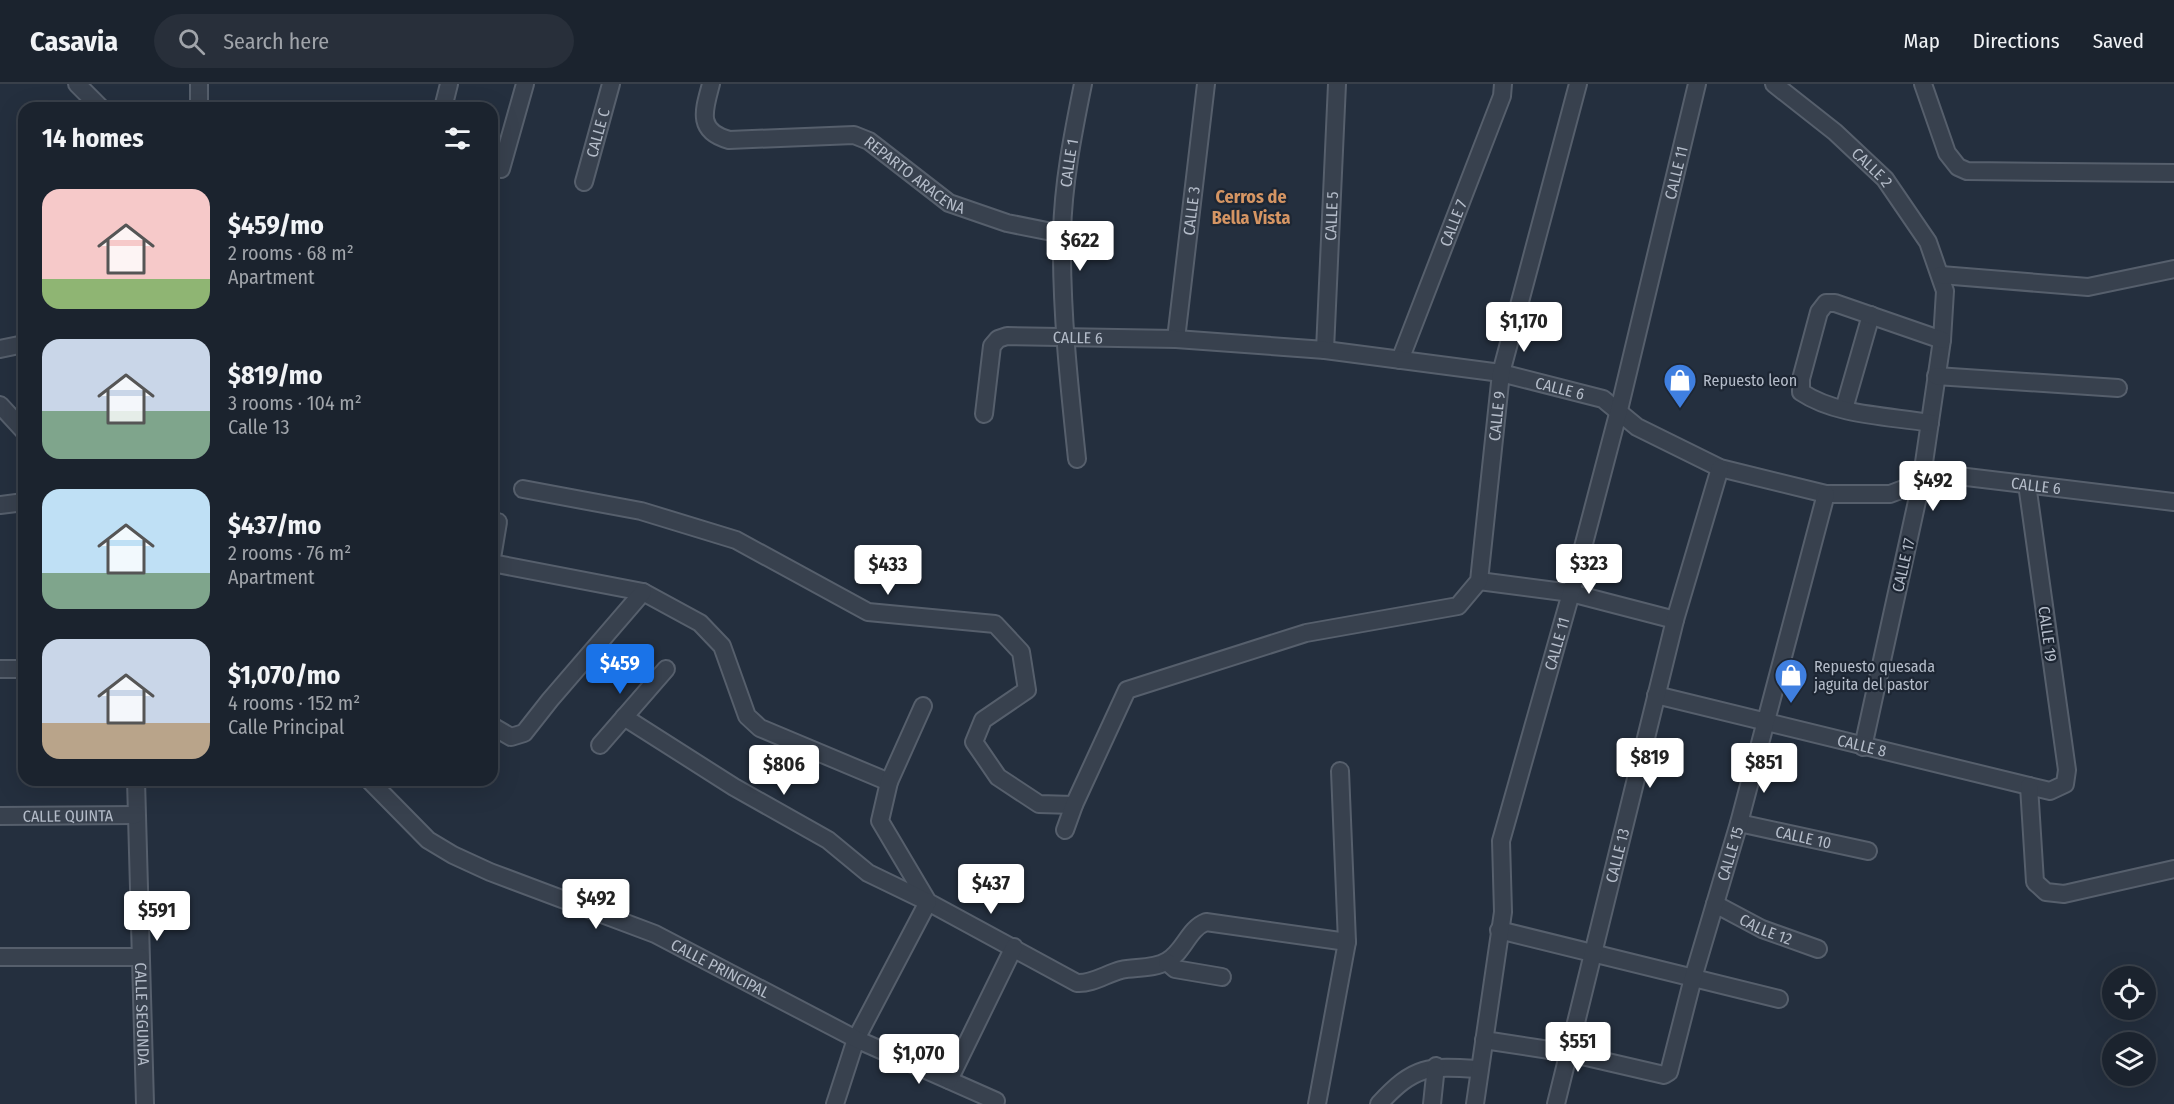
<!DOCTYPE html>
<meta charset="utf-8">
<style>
:root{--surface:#1b232e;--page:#282f3a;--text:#f1f3f6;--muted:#a0a4aa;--line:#39404a;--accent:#1a73e8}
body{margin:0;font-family:"Fira Sans Condensed",sans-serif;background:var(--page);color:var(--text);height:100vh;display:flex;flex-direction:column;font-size:22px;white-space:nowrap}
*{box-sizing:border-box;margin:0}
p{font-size:20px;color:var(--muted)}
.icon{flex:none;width:33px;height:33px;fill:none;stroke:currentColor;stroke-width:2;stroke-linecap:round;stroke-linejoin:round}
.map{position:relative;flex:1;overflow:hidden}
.panel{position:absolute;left:18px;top:18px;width:480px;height:684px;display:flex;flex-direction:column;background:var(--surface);border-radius:18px;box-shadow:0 6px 24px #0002,0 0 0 2px var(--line)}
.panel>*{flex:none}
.controls{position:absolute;left:2102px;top:882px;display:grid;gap:12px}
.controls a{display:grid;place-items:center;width:54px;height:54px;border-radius:50%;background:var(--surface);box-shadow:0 6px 24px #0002,0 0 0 2px var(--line);font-size:30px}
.price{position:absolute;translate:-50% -51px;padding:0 14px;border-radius:6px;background:#fff;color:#222;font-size:20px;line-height:39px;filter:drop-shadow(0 2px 3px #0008)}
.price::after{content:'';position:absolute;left:50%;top:36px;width:18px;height:14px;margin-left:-9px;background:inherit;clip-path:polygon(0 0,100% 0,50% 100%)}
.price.on{background:var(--accent);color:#fff}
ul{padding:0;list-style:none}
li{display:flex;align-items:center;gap:18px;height:150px;padding:0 24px}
li span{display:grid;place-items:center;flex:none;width:168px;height:120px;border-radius:18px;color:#555}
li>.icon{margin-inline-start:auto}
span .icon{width:72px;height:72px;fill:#fffc;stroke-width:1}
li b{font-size:26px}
h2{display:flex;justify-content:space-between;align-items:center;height:72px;padding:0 24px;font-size:26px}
header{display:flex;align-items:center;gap:36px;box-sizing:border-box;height:84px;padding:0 30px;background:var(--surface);border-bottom:2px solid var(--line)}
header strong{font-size:28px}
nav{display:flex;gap:33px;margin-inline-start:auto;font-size:21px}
.search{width:420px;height:54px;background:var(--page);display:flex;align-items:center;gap:15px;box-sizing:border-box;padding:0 21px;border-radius:33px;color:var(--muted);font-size:22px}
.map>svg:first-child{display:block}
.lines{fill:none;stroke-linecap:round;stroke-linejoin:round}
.street-casing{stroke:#565f6c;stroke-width:20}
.street{stroke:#38414e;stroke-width:16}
.labels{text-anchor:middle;stroke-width:4.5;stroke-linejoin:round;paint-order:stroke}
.street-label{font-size:16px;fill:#b4bcc9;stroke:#1d2633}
.poi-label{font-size:16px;fill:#b4bcc9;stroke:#1d2633;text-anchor:start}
.neighbourhood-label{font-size:18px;font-weight:bold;fill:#d59563;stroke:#1d2633}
</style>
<header>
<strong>Casavia</strong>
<div class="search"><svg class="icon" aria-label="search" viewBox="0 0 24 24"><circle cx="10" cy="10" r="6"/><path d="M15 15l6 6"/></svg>Search here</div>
<nav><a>Map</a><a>Directions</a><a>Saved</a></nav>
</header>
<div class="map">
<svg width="2174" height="1020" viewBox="0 0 2174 1020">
<rect width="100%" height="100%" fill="#242f3e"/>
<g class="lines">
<defs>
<g id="street">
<path d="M 77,0 L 101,24"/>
<path id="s1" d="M 711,0 C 704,26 696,47 729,56 L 854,51 L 869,57 L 949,119 L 1007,139 L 1062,150"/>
<path id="s2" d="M 1774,0 L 1835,48 L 1885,95 L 1928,158 L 1945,207 L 1942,256 L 1921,399 L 1863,663"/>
<path d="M 1923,0 L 1947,69 L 1958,83 L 1967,87 L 2174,89"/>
<path d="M 199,24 L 199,0"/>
<path d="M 443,24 L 449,0"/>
<path d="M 501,85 L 525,0"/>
<path id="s3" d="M 584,98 L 611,0"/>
<path d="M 1941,191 L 2088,203 L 2174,185"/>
<path id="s4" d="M 1176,255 L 1206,0"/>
<path d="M 0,265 L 24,260"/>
<path id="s5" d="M 1325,266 L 1337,0"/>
<path id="s6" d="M 1400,276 L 1502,12 L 1503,0"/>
<path d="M 1936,292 L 2118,304"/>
<path d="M 0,321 L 24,347"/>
<path d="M 1844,325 L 1871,231"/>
<path id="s7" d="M 984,330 L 992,262 L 998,255 L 1007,252 L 1176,255 L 1325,266 L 1501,289 L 1603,315 L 1637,343 L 1720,384 L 1826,410 L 1890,410 L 1935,393 L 1950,391 L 2174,418"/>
<path d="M 1930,339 C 1889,332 1837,332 1801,308 L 1801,295 L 1819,228 L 1826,219 L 1835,219 L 1942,256"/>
<path id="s8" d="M 1077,375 C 1069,300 1061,226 1062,150 C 1063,100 1073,49 1083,0"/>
<path d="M 523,405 L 641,427 L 736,456 L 868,528 L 995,540 L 1021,568 L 1027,606 L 983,636 L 974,658 L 998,693 L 1039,720 L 1074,721"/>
<path d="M 0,421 L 24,418"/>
<path d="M 492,474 L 498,438"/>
<path d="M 492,479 L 643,508 L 700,539 L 722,562 L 747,632 L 760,644 L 889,698"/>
<path d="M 1479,497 L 1571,509 L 1675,536"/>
<path d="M 0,585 L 24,585"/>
<path id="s9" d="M 1656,611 L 2029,702 L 2050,707 L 2065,700 L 2067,686 L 2027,400"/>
<path d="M 923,622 L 889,698 L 880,737 L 928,818 L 1077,899 C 1092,900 1106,890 1121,886 C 1135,883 1155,885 1167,877 C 1184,868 1188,845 1206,838 L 1347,858"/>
<path d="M 624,633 L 734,703 L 828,756 L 868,789 L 928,818 L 856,955 L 835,1020"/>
<path d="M 492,642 L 511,653 L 524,649 L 550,616 L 643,508"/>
<path d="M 600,661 L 666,585"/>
<path id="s10" d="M 136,696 L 145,1020"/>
<path id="s11" d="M 369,696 L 428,756 L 453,771 L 490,788 L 655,850 L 856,955 L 996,1017"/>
<path d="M 2029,702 L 2035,798 L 2046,808 L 2064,810 L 2174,785"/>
<path id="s12" d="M 0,732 L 136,731"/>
<path id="s13" d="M 1739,739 L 1868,767"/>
<path id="s14" d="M 1065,746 L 1074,721 L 1127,606 L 1306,549 L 1458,522 L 1479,497 L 1501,289 L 1578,0"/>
<path id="s15" d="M 1715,820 L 1762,845 L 1818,865"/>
<path d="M 1499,846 L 1779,915"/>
<path d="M 0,873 L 140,873"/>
<path d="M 1167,878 L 1175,885 L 1222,893"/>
<path id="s16" d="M 1484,956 L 1569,969 L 1664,991 L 1669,988 L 1693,894 L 1739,739 L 1826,410"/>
<path d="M 949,996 L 1014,863"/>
<path d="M 1317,1020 L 1347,858 L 1340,687"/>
<path d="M 1379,1020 C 1415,981 1428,982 1479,985"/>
<path d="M 1432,1020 L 1436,982"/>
<path id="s17" d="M 1475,1020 L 1503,828 L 1501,757 L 1571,509 L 1619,326 L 1697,0"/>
<path id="s18" d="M 1556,1020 L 1675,536 L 1720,384"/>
</g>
</defs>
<!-- street casing -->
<use href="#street" class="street-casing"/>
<!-- street -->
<use href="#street" class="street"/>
</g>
<!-- icons -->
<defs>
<symbol id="shop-pin" viewBox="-11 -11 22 30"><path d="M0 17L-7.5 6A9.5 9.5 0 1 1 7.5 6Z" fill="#3f7fe0" stroke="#1d2633"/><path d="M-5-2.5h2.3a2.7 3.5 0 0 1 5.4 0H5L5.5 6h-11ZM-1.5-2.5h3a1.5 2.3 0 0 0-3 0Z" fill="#fff"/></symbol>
</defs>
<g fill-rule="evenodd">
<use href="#shop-pin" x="1661" y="277" width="38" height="52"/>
<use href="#shop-pin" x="1772" y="572" width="38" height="52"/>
</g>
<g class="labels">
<!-- street labels -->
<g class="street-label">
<text dy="6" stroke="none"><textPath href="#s3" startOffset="51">CALLE C</textPath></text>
<text dy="6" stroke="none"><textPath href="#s8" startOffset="297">CALLE 1</textPath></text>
<text dy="6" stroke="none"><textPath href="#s2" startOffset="129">CALLE 2</textPath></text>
<text dy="6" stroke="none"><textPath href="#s17" startOffset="956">CALLE 11</textPath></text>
<text dy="6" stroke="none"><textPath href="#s1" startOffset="268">REPARTO ARACENA</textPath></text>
<text dy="6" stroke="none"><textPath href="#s4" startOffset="129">CALLE 3</textPath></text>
<text dy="6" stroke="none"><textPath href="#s5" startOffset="134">CALLE 5</textPath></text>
<text dy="6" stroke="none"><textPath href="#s6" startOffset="147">CALLE 7</textPath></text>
<text dy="6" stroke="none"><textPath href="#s7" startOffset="158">CALLE 6</textPath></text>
<text dy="6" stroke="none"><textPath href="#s7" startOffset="644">CALLE 6</textPath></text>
<text dy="6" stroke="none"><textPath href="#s14" startOffset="694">CALLE 9</textPath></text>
<text dy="6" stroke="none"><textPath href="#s7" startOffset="1148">CALLE 6</textPath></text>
<text transform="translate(1903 481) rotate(-77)" y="6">CALLE 17</text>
<text transform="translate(2048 550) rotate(82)" y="6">CALLE 19</text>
<text dy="6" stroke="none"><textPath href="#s17" startOffset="470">CALLE 11</textPath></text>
<text dy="6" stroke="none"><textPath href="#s9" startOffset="212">CALLE 8</textPath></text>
<text dy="6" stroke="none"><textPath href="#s12" startOffset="68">CALLE QUINTA</textPath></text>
<text dy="6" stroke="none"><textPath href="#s13" startOffset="66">CALLE 10</textPath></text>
<text dy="6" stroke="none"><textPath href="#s16" startOffset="416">CALLE 15</textPath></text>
<text dy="6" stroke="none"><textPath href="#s18" startOffset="256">CALLE 13</textPath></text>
<text dy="6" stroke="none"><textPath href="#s15" startOffset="57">CALLE 12</textPath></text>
<text dy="6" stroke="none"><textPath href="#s11" startOffset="404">CALLE PRINCIPAL</textPath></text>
<text dy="6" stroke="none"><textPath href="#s10" startOffset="234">CALLE SEGUNDA</textPath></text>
</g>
<!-- poi labels -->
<g class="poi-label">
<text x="1703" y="302">Repuesto leon</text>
<text x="1814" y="588">Repuesto quesada<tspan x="1814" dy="18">jaguita del pastor</tspan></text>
</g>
<!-- neighbourhood labels -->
<g class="neighbourhood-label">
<text x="1251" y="119">Cerros de<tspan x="1251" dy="21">Bella Vista</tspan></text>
</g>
</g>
</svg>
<div class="controls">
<a><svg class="icon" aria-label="locate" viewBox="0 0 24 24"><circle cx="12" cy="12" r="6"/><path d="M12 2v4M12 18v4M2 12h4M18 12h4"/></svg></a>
<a><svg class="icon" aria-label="layers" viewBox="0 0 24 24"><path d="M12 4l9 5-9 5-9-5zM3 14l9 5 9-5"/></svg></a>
</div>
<b class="price" style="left:1080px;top:188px">$622</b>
<b class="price" style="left:1524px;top:269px">$1,170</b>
<b class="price" style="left:1933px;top:428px">$492</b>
<b class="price" style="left:1589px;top:511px">$323</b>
<b class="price" style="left:888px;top:512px">$433</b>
<b class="price on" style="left:620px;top:611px">$459</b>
<b class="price" style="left:1650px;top:705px">$819</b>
<b class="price" style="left:1764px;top:710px">$851</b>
<b class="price" style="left:784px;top:712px">$806</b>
<b class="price" style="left:991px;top:831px">$437</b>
<b class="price" style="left:596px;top:846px">$492</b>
<b class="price" style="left:157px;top:858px">$591</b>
<b class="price" style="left:1578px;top:989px">$551</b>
<b class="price" style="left:919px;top:1001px">$1,070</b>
<section class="panel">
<h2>14 homes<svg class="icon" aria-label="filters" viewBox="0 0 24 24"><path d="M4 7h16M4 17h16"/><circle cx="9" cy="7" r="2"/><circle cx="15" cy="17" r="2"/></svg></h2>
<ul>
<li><span style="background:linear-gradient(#f6c9c9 75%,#8fb573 0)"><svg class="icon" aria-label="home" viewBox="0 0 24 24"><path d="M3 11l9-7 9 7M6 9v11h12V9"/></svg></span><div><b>$459/mo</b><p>2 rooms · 68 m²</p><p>Apartment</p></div></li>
<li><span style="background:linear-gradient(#c9d6e8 60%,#7fa58c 0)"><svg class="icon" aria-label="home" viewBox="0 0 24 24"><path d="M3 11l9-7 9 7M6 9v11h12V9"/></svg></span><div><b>$819/mo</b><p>3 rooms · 104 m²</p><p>Calle 13</p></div></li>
<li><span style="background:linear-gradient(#bfe0f5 70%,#7fa58c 0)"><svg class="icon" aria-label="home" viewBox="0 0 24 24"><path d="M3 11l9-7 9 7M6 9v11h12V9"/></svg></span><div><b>$437/mo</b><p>2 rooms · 76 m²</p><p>Apartment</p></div></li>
<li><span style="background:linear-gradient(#c9d6e8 70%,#b9a48a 0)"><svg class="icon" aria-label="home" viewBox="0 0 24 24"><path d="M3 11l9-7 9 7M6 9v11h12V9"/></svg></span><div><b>$1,070/mo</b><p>4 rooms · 152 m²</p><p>Calle Principal</p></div></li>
</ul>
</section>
</div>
